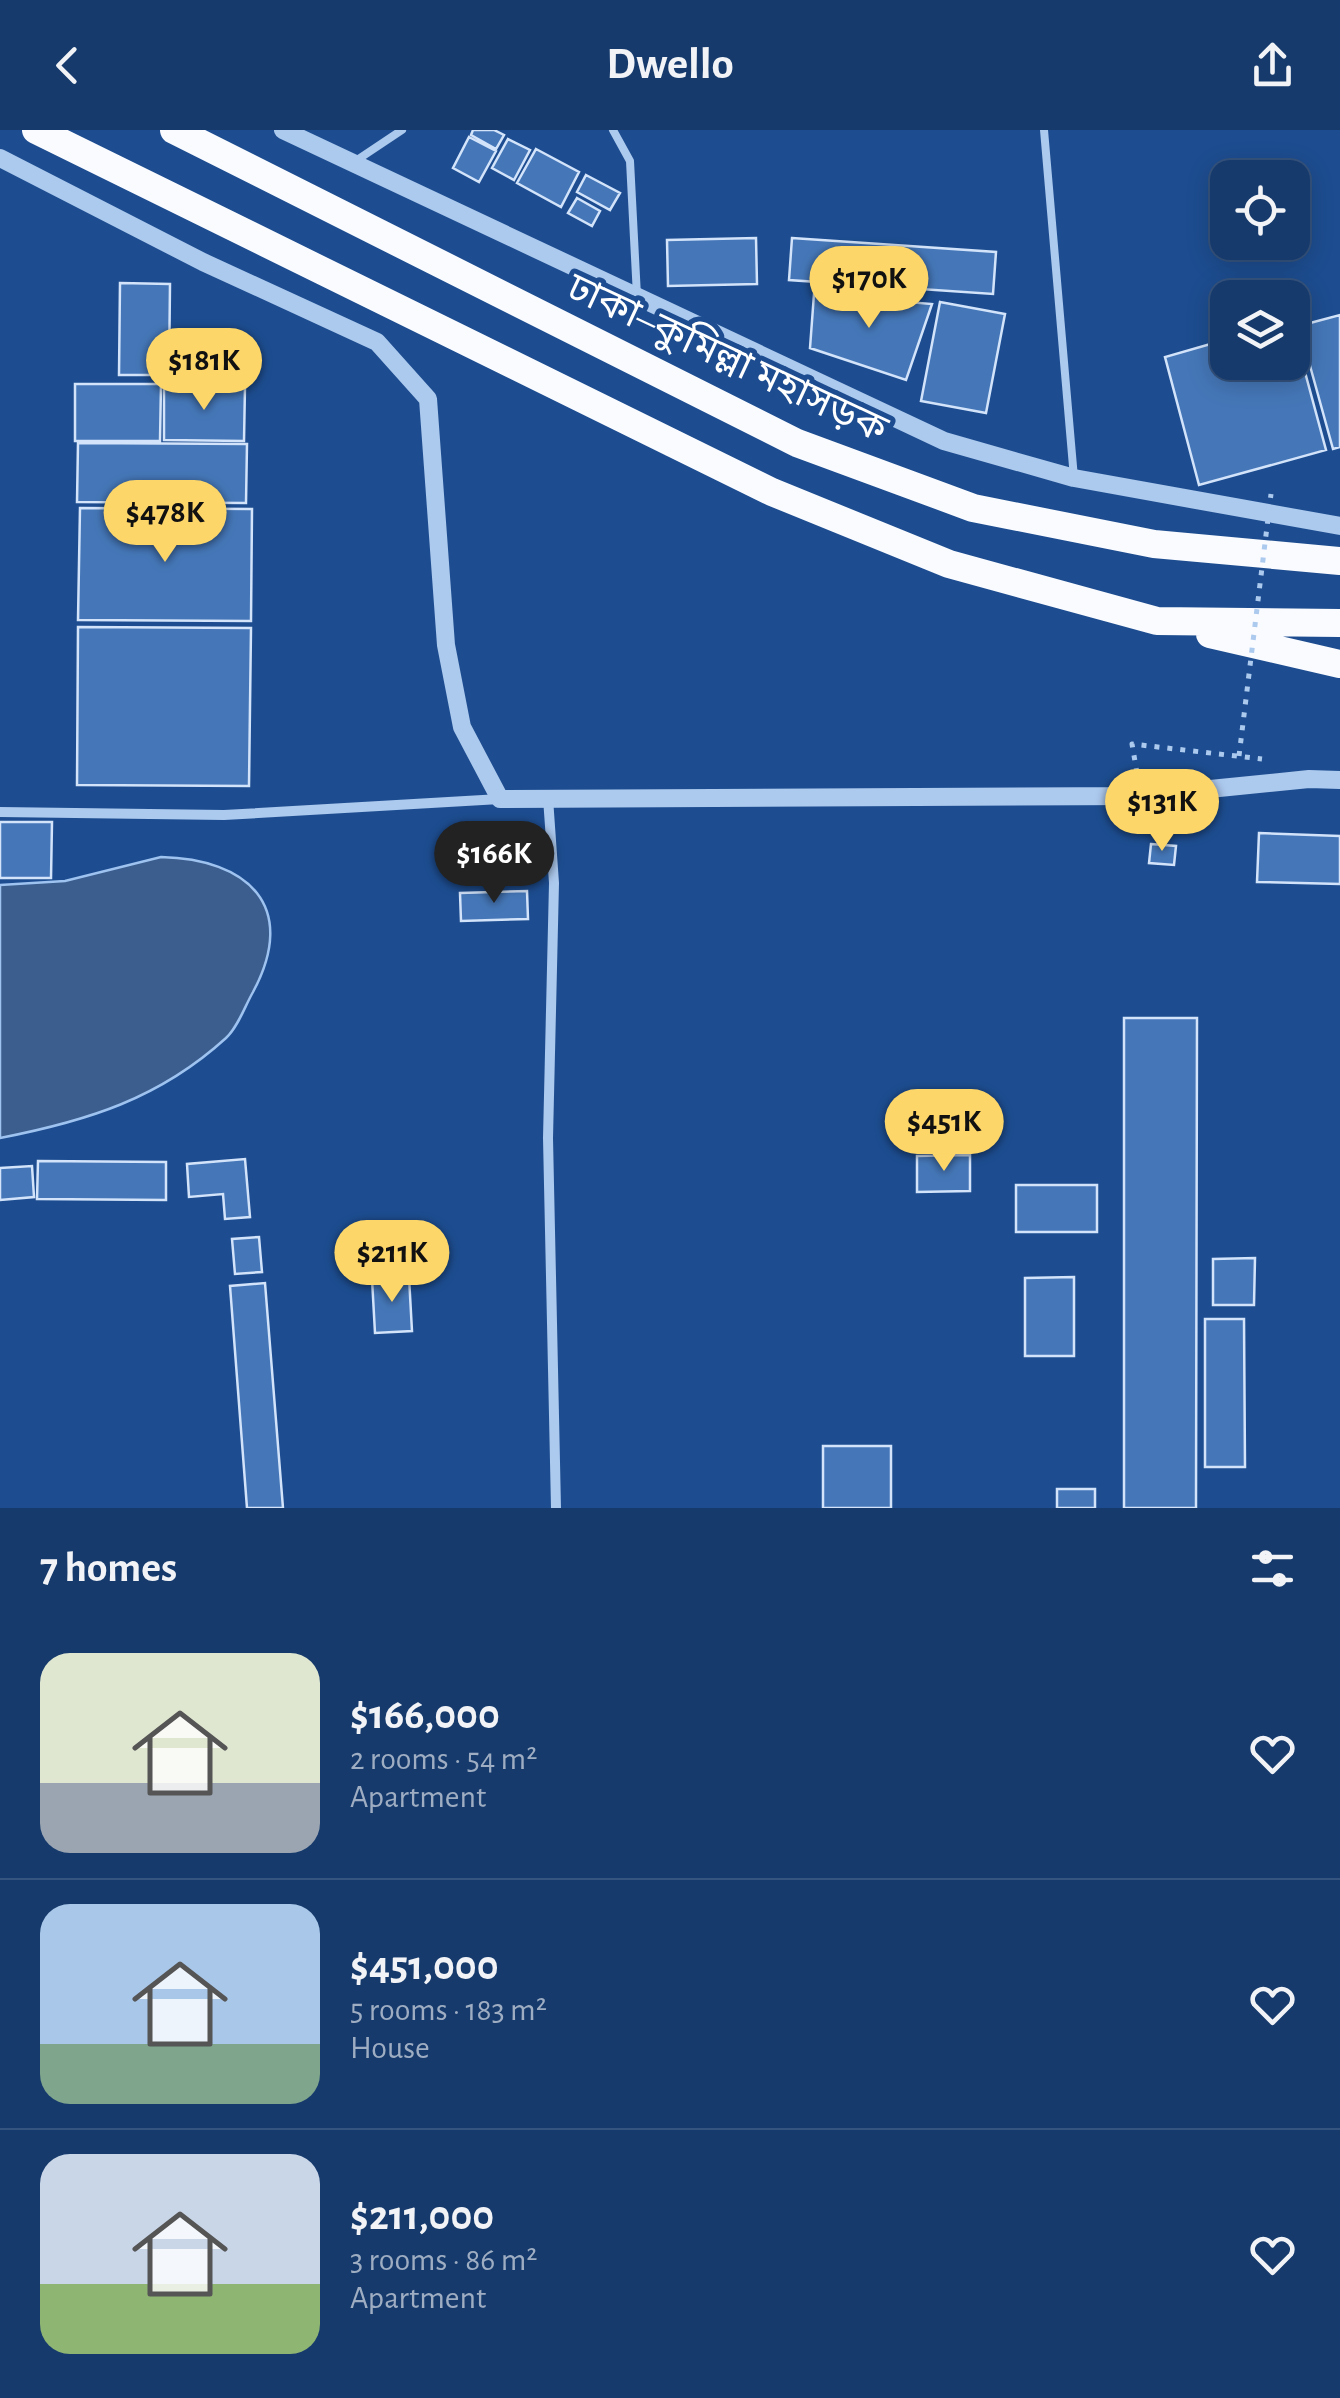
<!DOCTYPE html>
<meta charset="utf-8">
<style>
:root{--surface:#163a6c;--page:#1f4172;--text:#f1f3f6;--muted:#9eadc2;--line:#35547f;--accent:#fdd66a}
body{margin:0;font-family:"Alegreya Sans","Noto Sans Bengali",sans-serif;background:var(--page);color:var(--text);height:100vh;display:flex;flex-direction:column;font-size:38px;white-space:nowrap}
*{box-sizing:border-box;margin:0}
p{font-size:32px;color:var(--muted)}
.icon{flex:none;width:55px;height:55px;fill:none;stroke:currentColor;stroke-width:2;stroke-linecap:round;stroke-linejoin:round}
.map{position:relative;height:1378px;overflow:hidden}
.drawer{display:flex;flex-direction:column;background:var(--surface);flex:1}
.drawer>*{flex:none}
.buttons{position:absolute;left:1210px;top:30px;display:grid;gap:20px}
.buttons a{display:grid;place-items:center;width:100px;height:100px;border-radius:20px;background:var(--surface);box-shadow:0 5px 25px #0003,0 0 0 2px var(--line);font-size:50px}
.price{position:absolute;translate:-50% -85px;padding:0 22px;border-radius:35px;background:var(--accent);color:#111;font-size:32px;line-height:65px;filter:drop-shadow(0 2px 5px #0008)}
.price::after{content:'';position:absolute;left:50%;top:60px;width:30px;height:22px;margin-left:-15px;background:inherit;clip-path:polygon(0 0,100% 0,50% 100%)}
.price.selected{background:#222;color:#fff}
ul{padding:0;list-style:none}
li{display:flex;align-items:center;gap:30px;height:250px;padding:0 40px}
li+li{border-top:2px solid var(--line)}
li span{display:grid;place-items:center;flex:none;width:280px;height:200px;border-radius:30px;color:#555}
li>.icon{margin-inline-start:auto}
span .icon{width:120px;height:120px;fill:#fffc;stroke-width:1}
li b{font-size:42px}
h2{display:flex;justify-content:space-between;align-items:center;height:120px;padding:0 40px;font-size:42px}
header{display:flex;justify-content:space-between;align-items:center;height:130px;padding:0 40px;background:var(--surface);font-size:45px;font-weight:700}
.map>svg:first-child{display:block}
.water{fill:#3b5e8e;stroke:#9fc3f0;stroke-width:2.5}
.building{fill:#4577b8;stroke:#d2e3fa;stroke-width:2.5}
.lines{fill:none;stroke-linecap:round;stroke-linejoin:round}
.path{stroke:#acc9ee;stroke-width:5;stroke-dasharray:5 8;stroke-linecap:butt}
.service{stroke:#acc9ee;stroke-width:8}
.minor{stroke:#acc9ee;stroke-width:10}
.tertiary{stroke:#acc9ee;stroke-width:18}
.trunk{stroke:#f9fbff;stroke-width:28}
.path-bridge{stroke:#acc9ee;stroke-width:5;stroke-dasharray:5 8;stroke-linecap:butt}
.labels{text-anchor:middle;stroke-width:10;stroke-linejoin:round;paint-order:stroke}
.street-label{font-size:40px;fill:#fff;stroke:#1d4d90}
</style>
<header><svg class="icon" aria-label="back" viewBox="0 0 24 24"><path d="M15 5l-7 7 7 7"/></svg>Dwello<svg class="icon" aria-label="share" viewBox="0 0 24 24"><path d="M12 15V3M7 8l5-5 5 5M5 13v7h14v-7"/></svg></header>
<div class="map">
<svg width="1340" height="1378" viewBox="0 0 1340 1378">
<rect width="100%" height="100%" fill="#1d4d90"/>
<!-- water -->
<path class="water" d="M 161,727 C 248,729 299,776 253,862 C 245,876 238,897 226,908 C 159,969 87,991 0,1008 L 0,755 L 65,751 Z"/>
<!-- building -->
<path class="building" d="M 473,0 L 494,0 L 504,5 L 496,19 L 471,5 Z
M 469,7 L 496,21 L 479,52 L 453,38 Z
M 508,9 L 530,20 L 514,50 L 492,38 Z
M 536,19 L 579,42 L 561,77 L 517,53 Z
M 586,45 L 620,63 L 610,80 L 577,62 Z
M 577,68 L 600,81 L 592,96 L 568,83 Z
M 756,108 L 757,154 L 668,156 L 667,110 Z
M 792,108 L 996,122 L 993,164 L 789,150 Z
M 120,153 L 170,154 L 169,245 L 119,245 Z
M 814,164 L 932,174 L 906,250 L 810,218 Z
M 940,172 L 1005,184 L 986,283 L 921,271 Z
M 1340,185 L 1340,317 L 1333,319 L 1299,196 Z
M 1292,194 L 1326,320 L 1199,355 L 1165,227 L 1228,209 L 1228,232 L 1292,232 Z
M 75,254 L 161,254 L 160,311 L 75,311 Z
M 164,256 L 245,256 L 244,311 L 164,310 Z
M 78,313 L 247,314 L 246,373 L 77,372 Z
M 80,378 L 252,379 L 251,491 L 78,490 Z
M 78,497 L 251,498 L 249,656 L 77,655 Z
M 0,692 L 52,692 L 51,748 L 0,748 Z
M 1259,703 L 1340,706 L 1340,754 L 1257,752 Z
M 1151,714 L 1176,716 L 1174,735 L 1149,733 Z
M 527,761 L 528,789 L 461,791 L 460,763 Z
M 1124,888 L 1197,888 L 1196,1378 L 1124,1378 Z
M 970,1025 L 970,1061 L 917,1062 L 917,1026 Z
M 245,1029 L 250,1087 L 225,1089 L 223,1064 L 189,1067 L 187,1034 Z
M 38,1031 L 166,1032 L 166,1070 L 37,1069 Z
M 32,1036 L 34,1067 L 0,1070 L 0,1038 Z
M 1016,1055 L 1097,1055 L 1097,1102 L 1016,1102 Z
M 259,1107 L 262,1142 L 235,1144 L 232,1109 Z
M 1255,1128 L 1254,1175 L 1213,1175 L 1213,1129 Z
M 409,1147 L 412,1201 L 375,1203 L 372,1149 Z
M 1074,1147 L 1074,1226 L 1025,1226 L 1025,1148 Z
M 265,1153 L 283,1378 L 247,1378 L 230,1156 Z
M 1205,1189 L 1244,1189 L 1245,1337 L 1205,1337 Z
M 823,1316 L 891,1316 L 891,1378 L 823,1378 Z
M 1057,1359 L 1095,1359 L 1095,1378 L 1057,1378 Z"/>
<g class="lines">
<!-- path -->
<path class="path" d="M 1137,643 L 1132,614 L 1262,629"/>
<!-- service -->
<path class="service" d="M 613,0 L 630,31 L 637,166
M 1044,0 L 1074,348
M 354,32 L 402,0"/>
<!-- minor -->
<path class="minor" d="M 548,668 L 554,753 L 548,1008 L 556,1378
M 0,682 L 224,685 L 500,669"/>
<!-- tertiary -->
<path class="tertiary" d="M 283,0 L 944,311 L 1074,348 L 1340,396
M 0,28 L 203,132 L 377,212 L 428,269 L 446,515 L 462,597 L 500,669 L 1140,666 L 1309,649 L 1340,650"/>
<!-- trunk -->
<path class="trunk" d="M 36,0 L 772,362 L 949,434 L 1157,491 L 1340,493
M 174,0 L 797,313 L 973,378 L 1154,414 L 1340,431
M 1210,504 L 1340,534"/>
<!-- path-bridge -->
<path class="path-bridge" d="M 1239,626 L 1271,364"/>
</g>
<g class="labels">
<!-- street labels -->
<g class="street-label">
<text transform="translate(728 227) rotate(25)" y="14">ঢাকা–কুমিল্লা মহাসড়ক</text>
</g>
</g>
</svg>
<div class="buttons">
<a><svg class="icon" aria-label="locate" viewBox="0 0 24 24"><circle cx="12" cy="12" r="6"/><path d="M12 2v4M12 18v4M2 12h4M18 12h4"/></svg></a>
<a><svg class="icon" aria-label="layers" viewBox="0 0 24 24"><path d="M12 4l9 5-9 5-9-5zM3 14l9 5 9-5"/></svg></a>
</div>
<b class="price" style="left:869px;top:201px">$170K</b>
<b class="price" style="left:204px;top:283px">$181K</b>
<b class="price" style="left:165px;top:435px">$478K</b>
<b class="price" style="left:1162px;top:724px">$131K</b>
<b class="price selected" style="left:494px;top:776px">$166K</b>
<b class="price" style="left:944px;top:1044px">$451K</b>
<b class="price" style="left:392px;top:1175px">$211K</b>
</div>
<section class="drawer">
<h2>7 homes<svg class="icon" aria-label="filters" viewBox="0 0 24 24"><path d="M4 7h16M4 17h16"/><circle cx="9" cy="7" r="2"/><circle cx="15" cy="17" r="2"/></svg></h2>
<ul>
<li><span style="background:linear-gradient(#dfe7d0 65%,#9aa5b1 0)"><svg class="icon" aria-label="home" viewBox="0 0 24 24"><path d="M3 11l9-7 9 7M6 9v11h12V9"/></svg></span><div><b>$166,000</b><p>2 rooms · 54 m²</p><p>Apartment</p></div><svg class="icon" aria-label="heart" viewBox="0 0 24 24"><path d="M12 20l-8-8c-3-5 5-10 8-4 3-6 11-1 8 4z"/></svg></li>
<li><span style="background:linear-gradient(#a9c7e8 70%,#7fa58c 0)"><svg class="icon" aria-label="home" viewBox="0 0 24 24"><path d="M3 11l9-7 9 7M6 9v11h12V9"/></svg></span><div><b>$451,000</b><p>5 rooms · 183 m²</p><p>House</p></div><svg class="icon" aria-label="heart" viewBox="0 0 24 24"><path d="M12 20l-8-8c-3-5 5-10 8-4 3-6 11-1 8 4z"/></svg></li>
<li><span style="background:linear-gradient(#c9d6e8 65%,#8fb573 0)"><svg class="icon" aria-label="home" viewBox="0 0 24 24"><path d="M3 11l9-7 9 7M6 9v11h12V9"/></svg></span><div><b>$211,000</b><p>3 rooms · 86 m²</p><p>Apartment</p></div><svg class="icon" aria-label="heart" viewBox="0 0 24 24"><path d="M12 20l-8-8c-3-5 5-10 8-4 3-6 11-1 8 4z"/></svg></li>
</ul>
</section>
